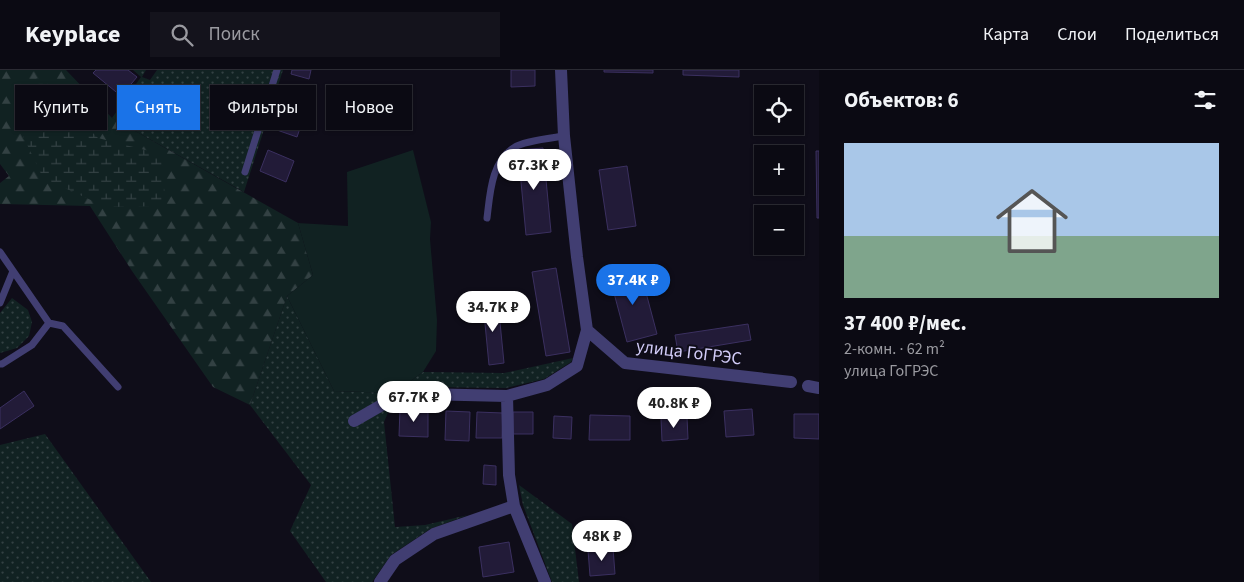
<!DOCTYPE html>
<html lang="ru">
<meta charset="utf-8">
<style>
:root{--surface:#0b0a13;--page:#14131c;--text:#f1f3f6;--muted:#9a9aa0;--line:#2b2b33;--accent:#1a73e8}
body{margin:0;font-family:"Source Sans 3",sans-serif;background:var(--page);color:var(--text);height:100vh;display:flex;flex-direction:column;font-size:19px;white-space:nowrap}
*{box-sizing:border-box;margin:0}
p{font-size:16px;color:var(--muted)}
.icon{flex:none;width:28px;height:28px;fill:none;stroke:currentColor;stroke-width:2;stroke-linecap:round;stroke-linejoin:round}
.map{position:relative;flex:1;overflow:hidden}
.side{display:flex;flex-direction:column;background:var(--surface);width:425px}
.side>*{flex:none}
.banner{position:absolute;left:15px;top:15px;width:475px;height:45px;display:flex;gap:10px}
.buttons{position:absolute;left:754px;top:15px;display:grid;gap:10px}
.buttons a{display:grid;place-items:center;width:50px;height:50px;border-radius:0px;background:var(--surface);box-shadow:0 1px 4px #0004,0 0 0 1px var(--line);font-size:25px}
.price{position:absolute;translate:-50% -42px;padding:0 11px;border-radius:18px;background:#fff;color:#222;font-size:16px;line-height:32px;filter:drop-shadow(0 1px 2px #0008)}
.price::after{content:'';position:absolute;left:50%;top:30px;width:15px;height:11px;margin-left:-8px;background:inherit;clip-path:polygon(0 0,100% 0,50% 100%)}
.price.on{background:var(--accent);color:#fff}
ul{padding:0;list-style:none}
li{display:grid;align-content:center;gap:10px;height:265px;padding:0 25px}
li span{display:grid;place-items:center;height:155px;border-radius:0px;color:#555}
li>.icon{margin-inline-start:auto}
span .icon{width:90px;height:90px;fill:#fffc;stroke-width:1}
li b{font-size:21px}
h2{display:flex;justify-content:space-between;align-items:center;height:60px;padding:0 25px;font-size:21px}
.chip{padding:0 18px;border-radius:0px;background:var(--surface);box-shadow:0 1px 4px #0004,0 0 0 1px var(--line);font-size:18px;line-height:45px}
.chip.on{background:var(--accent);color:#fff}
header{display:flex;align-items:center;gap:30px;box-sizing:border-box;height:70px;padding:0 25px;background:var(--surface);border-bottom:1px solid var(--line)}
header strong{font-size:24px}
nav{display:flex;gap:28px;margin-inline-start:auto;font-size:18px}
.search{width:350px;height:45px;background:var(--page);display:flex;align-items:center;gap:12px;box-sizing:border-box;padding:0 18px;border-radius:0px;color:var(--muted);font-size:19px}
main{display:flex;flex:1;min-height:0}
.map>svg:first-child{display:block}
.grass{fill:url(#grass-dots)}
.forest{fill:url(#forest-firs)}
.wetland{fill:url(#wetland-marsh)}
.green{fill:#122}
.building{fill:#221b38;stroke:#3b3060}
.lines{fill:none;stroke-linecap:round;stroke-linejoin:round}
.service{stroke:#413e72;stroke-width:7}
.minor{stroke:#413e72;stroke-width:12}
.labels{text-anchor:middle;stroke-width:4;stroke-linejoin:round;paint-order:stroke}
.street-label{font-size:18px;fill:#d2ccf8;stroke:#0f0d19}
</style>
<header>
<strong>Keyplace</strong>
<div class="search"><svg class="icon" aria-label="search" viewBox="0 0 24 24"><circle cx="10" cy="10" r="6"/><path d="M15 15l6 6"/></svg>Поиск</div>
<nav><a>Карта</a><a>Слои</a><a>Поделиться</a></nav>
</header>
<main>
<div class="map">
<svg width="819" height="512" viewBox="0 0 819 512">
<defs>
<pattern id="grass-dots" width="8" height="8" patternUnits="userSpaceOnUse" patternTransform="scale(1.25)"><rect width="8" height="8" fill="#122"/><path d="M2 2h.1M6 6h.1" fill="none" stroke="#334143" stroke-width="1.8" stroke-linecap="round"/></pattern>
<pattern id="forest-firs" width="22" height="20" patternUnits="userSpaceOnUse" patternTransform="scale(1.25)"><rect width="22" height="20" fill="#122"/><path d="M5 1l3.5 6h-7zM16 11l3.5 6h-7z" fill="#334143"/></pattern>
<pattern id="wetland-marsh" width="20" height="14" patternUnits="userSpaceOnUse" patternTransform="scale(1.25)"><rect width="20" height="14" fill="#122"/><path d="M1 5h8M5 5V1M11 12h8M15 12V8" fill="none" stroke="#334143"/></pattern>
</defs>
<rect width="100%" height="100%" fill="#0f0d19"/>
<!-- grass -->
<path class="grass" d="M 133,0 L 146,0 L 142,7 L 150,10 L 157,0 L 283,0 L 244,122 L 112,48 L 141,7 Z
M 287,226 L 334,321 L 394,323 L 423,302 L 504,303 L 573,288 L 571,292 L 544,309 L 506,318 L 425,317 L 394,323 L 392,333 L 384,352 L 395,457 L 425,455 L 468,445 L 430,459 L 391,485 L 372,512 L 326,512 L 290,461 L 311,415 L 250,335 Z
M 12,228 L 28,240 L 32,252 L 29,266 L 17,278 L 0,283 L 0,243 Z
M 45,364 L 151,512 L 0,512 L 0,375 Z
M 519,415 L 572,454 L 579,512 L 552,512 L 523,435 Z"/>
<!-- forest -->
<path class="forest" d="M 0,0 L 66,0 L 112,48 L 298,153 L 313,205 L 287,226 L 250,335 L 213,317 L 132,201 L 90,136 L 0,134 L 0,113 L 9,106 L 0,94 Z"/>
<!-- wetland -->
<path class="wetland" d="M 37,8 L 98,68 L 161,84 L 166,136 L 106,137 L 43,108 L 14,47 Z"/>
<!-- green -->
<path class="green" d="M 413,80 L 431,152 L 430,169 L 437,250 L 436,281 L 423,302 L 394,323 L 334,321 L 287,226 L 313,205 L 298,153 L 348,156 L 347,102 Z"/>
<!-- building -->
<path class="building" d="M 96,0 L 128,0 L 137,7 L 121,26 L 93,3 Z
M 292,0 L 311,0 L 309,9 L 291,4 Z
M 511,0 L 535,0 L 535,16 L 511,17 Z
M 604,0 L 653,0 L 653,3 L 604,2 Z
M 683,0 L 739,0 L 739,7 L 683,5 Z
M 282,36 L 305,44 L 297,67 L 274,59 Z
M 543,78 L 551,162 L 526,165 L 518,80 Z
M 268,80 L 294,91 L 286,112 L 260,101 Z
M 816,81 L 819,81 L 819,148 L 817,148 Z
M 627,96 L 636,156 L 608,160 L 599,100 Z
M 556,198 L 570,282 L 546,286 L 532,202 Z
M 640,200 L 657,264 L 627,272 L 610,208 Z
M 498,232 L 504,293 L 489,295 L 483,233 Z
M 748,254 L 751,270 L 678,282 L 675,265 Z
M 24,321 L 34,336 L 0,359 L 0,338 Z
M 400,339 L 428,340 L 428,367 L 399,366 Z
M 752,339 L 754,365 L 726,367 L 724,341 Z
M 446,341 L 470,342 L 469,371 L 445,370 Z
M 477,342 L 503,343 L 502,368 L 476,368 Z
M 513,342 L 533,342 L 533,364 L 513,364 Z
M 794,344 L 819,344 L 819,369 L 794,368 Z
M 590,345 L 630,346 L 630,370 L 589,370 Z
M 554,346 L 572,347 L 571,369 L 553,368 Z
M 687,347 L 688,369 L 662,371 L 661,348 Z
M 484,395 L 496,396 L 496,415 L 483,414 Z
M 509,472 L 514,502 L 483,507 L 479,477 Z
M 613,478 L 615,504 L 590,506 L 588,480 Z"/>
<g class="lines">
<!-- service -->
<path class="service" d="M 245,102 L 277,0
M 487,148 C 490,124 491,91 515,77 C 524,71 552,68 564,66
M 0,182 L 49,253 L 63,256 L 118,317
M 0,233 L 13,201
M 0,294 L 2,294 L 32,275 L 49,253"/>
<!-- minor -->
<path class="minor" d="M 587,260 L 625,293 L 791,312
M 808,316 L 819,318
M 507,326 L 547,315 L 577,296 L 587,260 L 577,187 L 564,66 L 561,0
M 354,351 L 394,328 L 423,324 L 507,326 L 509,405 L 514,436 L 545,512
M 380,512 L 395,490 L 434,464 L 514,436"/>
</g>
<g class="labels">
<!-- street labels -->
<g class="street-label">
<text transform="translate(689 282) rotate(7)" y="6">улица ГоГРЭС</text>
</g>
</g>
</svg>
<div class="buttons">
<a><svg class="icon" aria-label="locate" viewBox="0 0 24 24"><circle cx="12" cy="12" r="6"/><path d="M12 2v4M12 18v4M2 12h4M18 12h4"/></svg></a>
<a>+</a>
<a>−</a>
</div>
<b class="price" style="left:534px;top:121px">67.3K ₽</b>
<b class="price on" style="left:633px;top:236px">37.4K ₽</b>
<b class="price" style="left:493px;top:263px">34.7K ₽</b>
<b class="price" style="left:414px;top:353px">67.7K ₽</b>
<b class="price" style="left:674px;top:359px">40.8K ₽</b>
<b class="price" style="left:602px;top:492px">48K ₽</b>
<div class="banner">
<a class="chip">Купить</a>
<a class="chip on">Снять</a>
<a class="chip">Фильтры</a>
<a class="chip">Новое</a>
</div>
</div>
<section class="side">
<h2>Объектов: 6<svg class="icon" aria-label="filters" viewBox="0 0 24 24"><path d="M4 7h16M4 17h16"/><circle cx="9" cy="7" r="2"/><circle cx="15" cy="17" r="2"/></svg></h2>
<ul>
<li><span style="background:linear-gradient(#a9c7e8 60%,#7fa58c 0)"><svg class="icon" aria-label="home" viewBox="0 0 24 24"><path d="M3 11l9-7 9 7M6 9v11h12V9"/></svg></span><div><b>37 400 ₽/мес.</b><p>2-комн. · 62 m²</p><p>улица ГоГРЭС</p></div></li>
</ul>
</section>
</main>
